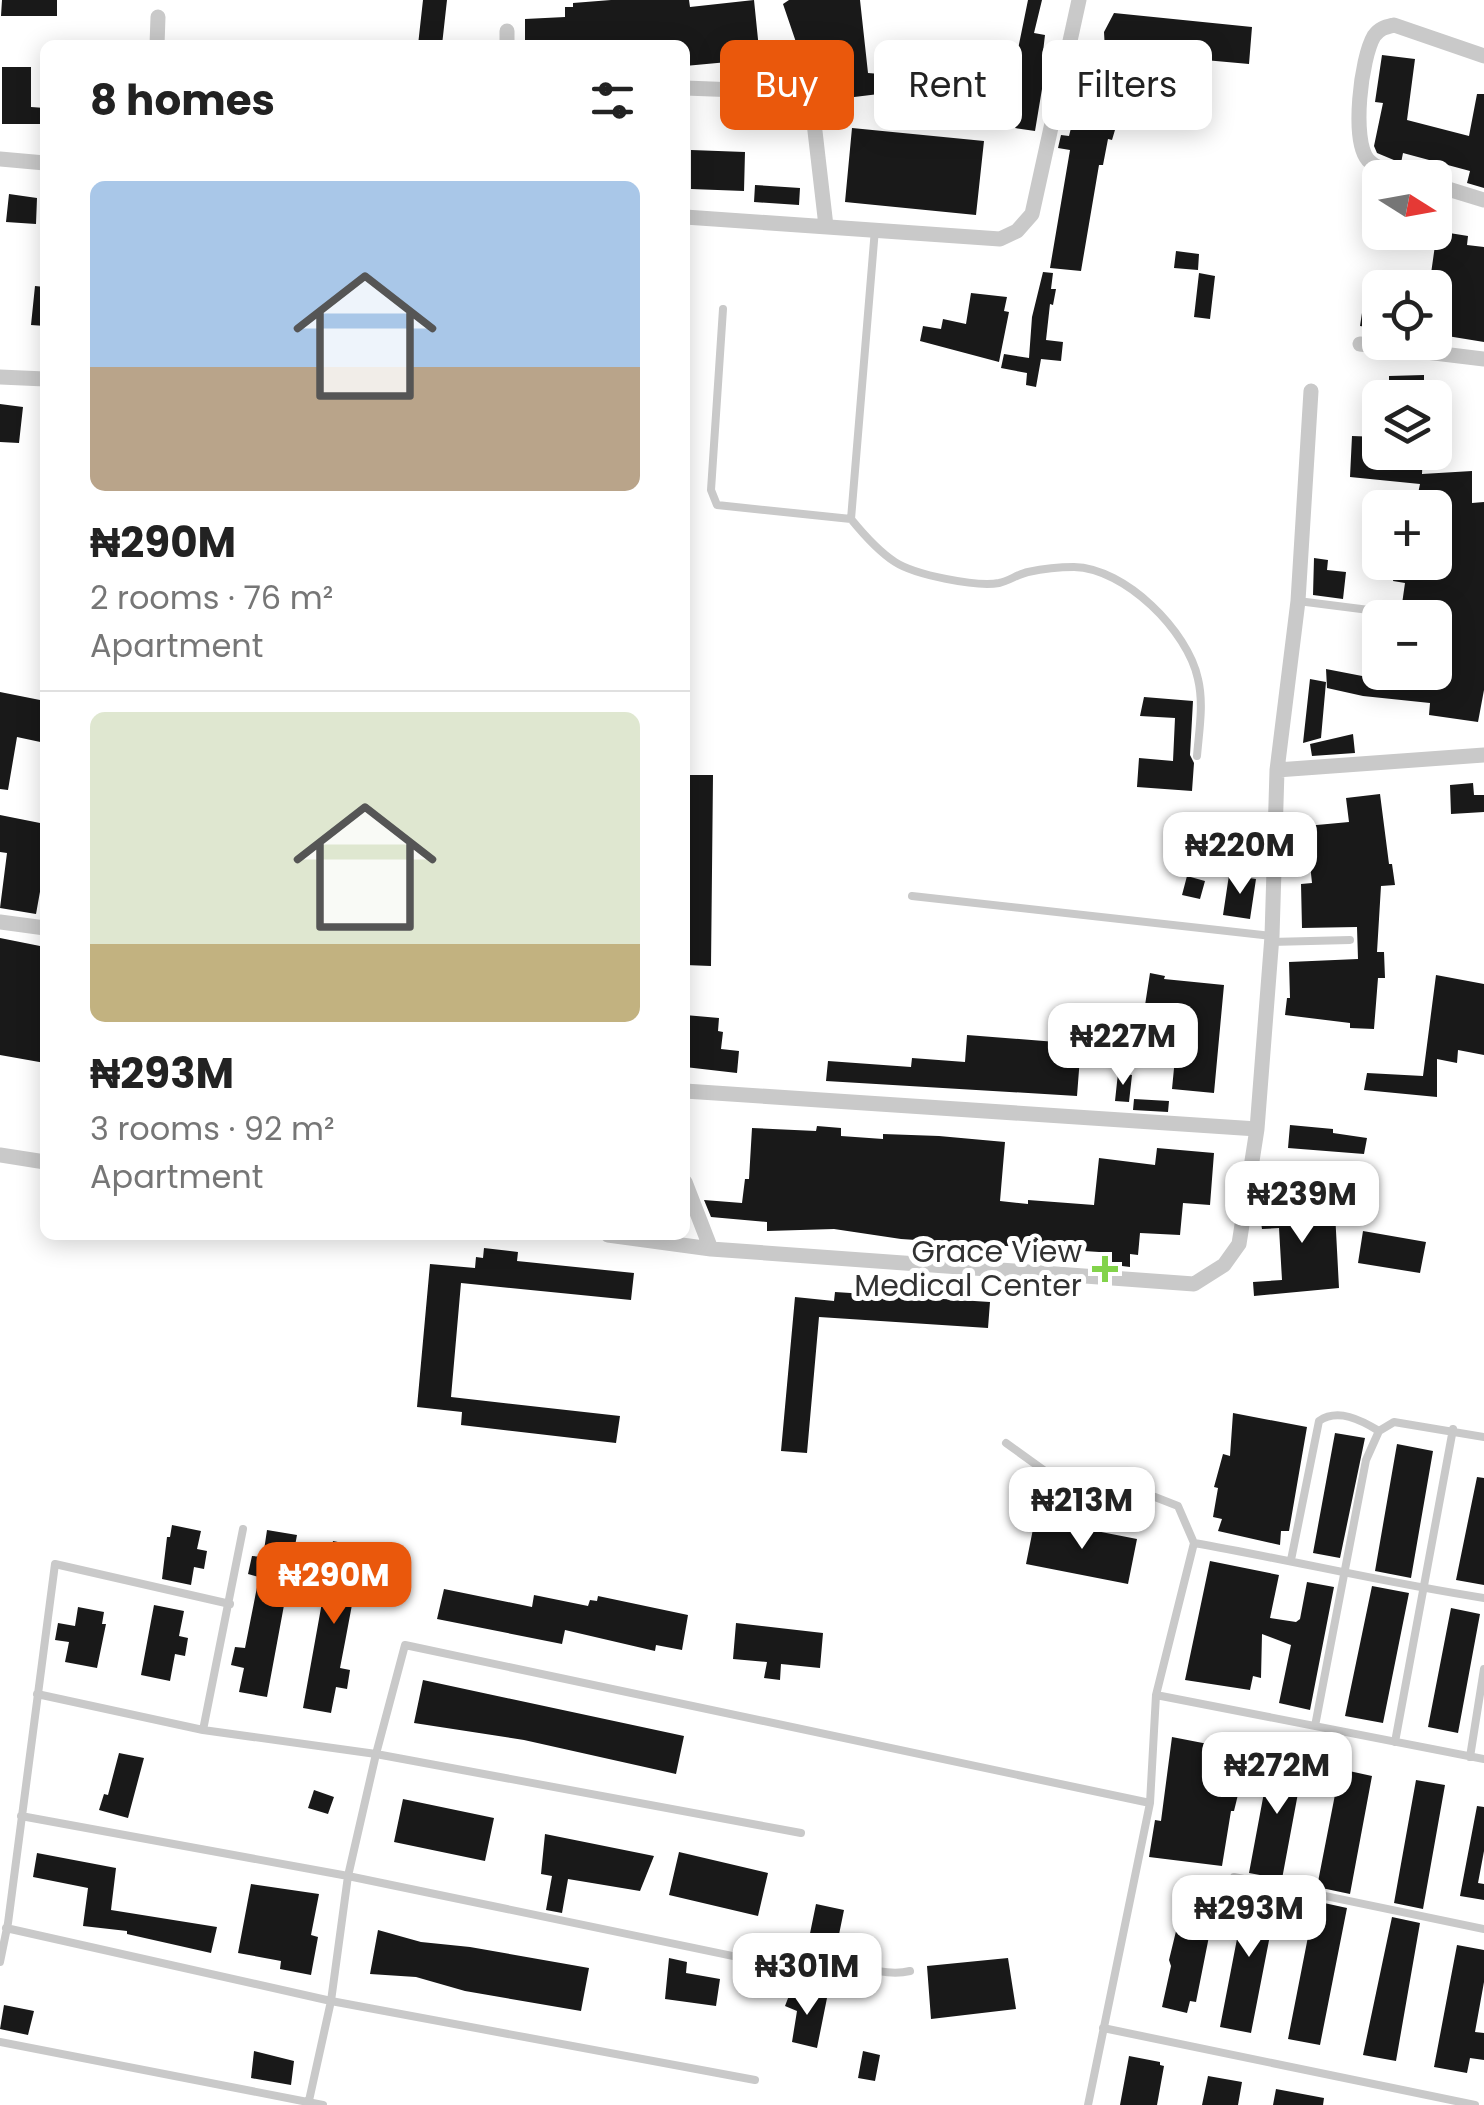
<!DOCTYPE html>
<meta charset="utf-8">
<style>
:root{--surface:#fff;--page:#f6f6f6;--text:#222;--muted:#767676;--line:#e0e0e0;--accent:#ea580c}
body{margin:0;font-family:Poppins,sans-serif;background:var(--page);color:var(--text);height:100vh;display:flex;flex-direction:column;font-size:38px;white-space:nowrap}
*{box-sizing:border-box;margin:0}
p{font-size:32px;color:var(--muted)}
.icon{flex:none;width:55px;height:55px;fill:none;stroke:currentColor;stroke-width:2;stroke-linecap:round;stroke-linejoin:round}
.map{position:relative;flex:1;overflow:hidden}
.drawer{position:absolute;left:40px;top:40px;width:650px;height:1200px;display:flex;flex-direction:column;background:var(--surface);border-radius:15px;box-shadow:0 5px 25px #0003}
.drawer>*{flex:none}
.banner{position:absolute;left:720px;top:40px;width:612px;height:90px;display:flex;gap:20px}
.needle{width:65px;rotate:101deg}
.tools{position:absolute;left:1362px;top:160px;display:grid;gap:20px}
.tools a{display:grid;place-items:center;width:90px;height:90px;border-radius:15px;background:var(--surface);box-shadow:0 5px 25px #0003;font-size:50px}
.price{position:absolute;translate:-50% -85px;padding:0 22px;border-radius:20px;background:#fff;color:#222;font-size:32px;line-height:65px;filter:drop-shadow(0 2px 5px #0008)}
.price::after{content:'';position:absolute;left:50%;top:60px;width:30px;height:22px;margin-left:-15px;background:inherit;clip-path:polygon(0 0,100% 0,50% 100%)}
.price.current{background:var(--accent);color:#fff}
ul{padding:0;list-style:none}
li{display:grid;align-content:center;gap:20px;height:530px;padding:0 50px}
li+li{border-top:2px solid var(--line)}
li span{display:grid;place-items:center;height:310px;border-radius:15px;color:#555}
li>.icon{margin-inline-start:auto}
span .icon{width:180px;height:180px;fill:#fffc;stroke-width:1}
li b{font-size:42px}
h2{display:flex;justify-content:space-between;align-items:center;height:120px;padding:0 50px;font-size:42px}
.tag{padding:0 35px;border-radius:15px;background:var(--surface);box-shadow:0 5px 25px #0003;font-size:35px;line-height:90px}
.tag.current{background:var(--accent);color:#fff}
.map>svg:first-child{display:block}
.building{fill:#191919}
.lines{fill:none;stroke-linecap:round;stroke-linejoin:round}
.service{stroke:#c9c9c9;stroke-width:8}
.minor{stroke:#c9c9c9;stroke-width:15}
.poi-dot{fill:#82d34a;stroke:#fff;stroke-width:4}
.labels{text-anchor:middle;stroke-width:10;stroke-linejoin:round;paint-order:stroke}
.poi-label{font-size:30px;fill:#323232;stroke:#fff;text-anchor:end}
</style>
<div class="map">
<svg width="1484" height="2105" viewBox="0 0 1484 2105">
<rect width="100%" height="100%" fill="#fff"/>
<!-- building -->
<path class="building" d="M 2,0 L 57,0 L 57,16 L 1,16 Z
M 423,0 L 447,0 L 442,45 L 418,45 Z
M 611,0 L 689,0 L 690,7 L 754,0 L 760,59 L 685,66 L 685,45 L 612,45 L 612,41 L 525,45 L 525,19 L 565,17 L 565,7 L 573,7 L 573,3 Z
M 789,0 L 860,0 L 868,73 L 1017,85 L 1022,61 L 1016,59 L 1028,0 L 1042,0 L 1034,33 L 1045,35 L 1043,52 L 1048,53 L 1035,131 L 1015,128 L 1018,109 L 886,98 L 887,93 L 846,98 L 843,79 L 825,80 L 821,47 L 798,48 L 783,4 Z
M 1114,13 L 1252,27 L 1249,64 L 1105,51 L 1104,32 Z
M 1382,55 L 1415,59 L 1407,120 L 1469,136 L 1477,94 L 1484,94 L 1484,188 L 1467,183 L 1470,171 L 1403,153 L 1401,163 L 1377,153 L 1374,146 L 1383,103 L 1375,102 Z
M 2,67 L 31,67 L 31,107 L 45,108 L 45,124 L 2,124 Z
M 1090,68 L 1103,71 L 1099,93 L 1123,103 L 1112,140 L 1108,139 L 1103,165 L 1099,165 L 1081,271 L 1050,268 L 1070,150 L 1058,148 L 1061,135 L 1069,136 L 1081,88 L 1085,89 Z
M 852,128 L 984,141 L 976,215 L 845,202 Z
M 691,150 L 745,152 L 744,191 L 691,189 Z
M 755,185 L 800,188 L 799,205 L 754,202 Z
M 9,194 L 37,198 L 36,224 L 6,222 Z
M 1437,231 L 1468,236 L 1467,245 L 1484,247 L 1484,342 L 1435,334 L 1438,288 L 1429,288 Z
M 1176,251 L 1199,254 L 1198,270 L 1174,268 Z
M 1043,272 L 1053,273 L 1051,289 L 1056,289 L 1053,305 L 1050,304 L 1046,340 L 1063,342 L 1061,361 L 1041,359 L 1036,387 L 1026,385 L 1027,373 L 1001,368 L 1004,354 L 1029,358 L 1032,317 Z
M 1199,273 L 1215,276 L 1210,319 L 1194,317 Z
M 1367,280 L 1380,282 L 1380,329 L 1360,326 Z
M 35,286 L 45,287 L 45,326 L 31,325 Z
M 971,293 L 1007,297 L 1004,311 L 1009,312 L 999,362 L 920,341 L 923,326 L 941,329 L 943,319 L 966,324 Z
M 1424,375 L 1424,398 L 1389,398 L 1389,376 Z
M 0,404 L 23,407 L 19,443 L 0,442 Z
M 1352,436 L 1380,437 L 1380,452 L 1423,452 L 1422,474 L 1472,471 L 1472,503 L 1484,502 L 1484,690 L 1478,722 L 1429,715 L 1430,703 L 1363,696 L 1327,688 L 1326,669 L 1388,681 L 1389,672 L 1435,672 L 1442,618 L 1400,618 L 1405,583 L 1393,581 L 1396,562 L 1435,562 L 1435,508 L 1415,508 L 1420,484 L 1350,477 Z
M 1314,558 L 1328,560 L 1327,570 L 1346,572 L 1343,599 L 1313,595 Z
M 1310,679 L 1326,682 L 1321,738 L 1303,743 Z
M 0,692 L 45,701 L 45,743 L 17,737 L 8,790 L 0,789 Z
M 1144,697 L 1193,701 L 1190,755 L 1194,763 L 1192,791 L 1137,787 L 1139,758 L 1173,761 L 1175,718 L 1140,716 Z
M 1353,734 L 1355,753 L 1312,756 L 1310,744 Z
M 685,775 L 713,775 L 711,966 L 685,965 Z
M 1473,783 L 1474,795 L 1484,795 L 1484,812 L 1451,814 L 1450,785 Z
M 1380,794 L 1389,864 L 1392,864 L 1395,885 L 1381,886 L 1377,952 L 1384,952 L 1385,978 L 1378,978 L 1374,1029 L 1350,1028 L 1350,1023 L 1285,1015 L 1287,998 L 1290,998 L 1289,962 L 1358,959 L 1357,927 L 1302,928 L 1301,884 L 1312,883 L 1306,826 L 1349,822 L 1346,798 Z
M 0,815 L 45,824 L 45,864 L 36,914 L 0,908 L 7,853 L 0,852 Z
M 1229,875 L 1256,879 L 1250,919 L 1223,915 Z
M 1187,876 L 1205,881 L 1200,899 L 1182,895 Z
M 0,938 L 45,947 L 45,1063 L 0,1055 Z
M 1150,973 L 1165,976 L 1164,979 L 1224,985 L 1214,1093 L 1172,1089 L 1177,1037 L 1141,1031 Z
M 1436,975 L 1484,984 L 1484,1055 L 1458,1050 L 1457,1063 L 1437,1059 L 1437,1097 L 1364,1090 L 1367,1073 L 1423,1076 Z
M 685,1015 L 719,1018 L 718,1031 L 723,1032 L 721,1049 L 739,1051 L 737,1073 L 685,1067 Z
M 967,1035 L 1081,1044 L 1077,1096 L 826,1081 L 828,1061 L 911,1067 L 912,1058 L 965,1062 Z
M 1118,1073 L 1132,1075 L 1129,1102 L 1115,1101 Z
M 1134,1099 L 1169,1101 L 1168,1112 L 1133,1110 Z
M 1290,1125 L 1333,1129 L 1333,1133 L 1367,1138 L 1364,1154 L 1288,1148 Z
M 817,1126 L 841,1128 L 841,1136 L 883,1139 L 883,1134 L 939,1136 L 1005,1142 L 1000,1201 L 1028,1204 L 1028,1200 L 1094,1205 L 1099,1158 L 1155,1165 L 1157,1148 L 1214,1153 L 1210,1205 L 1183,1203 L 1180,1235 L 1140,1233 L 1138,1255 L 1130,1254 L 1130,1267 L 1098,1263 L 1099,1252 L 901,1239 L 834,1229 L 767,1231 L 767,1222 L 711,1217 L 704,1200 L 742,1203 L 745,1179 L 749,1179 L 752,1128 L 816,1131 Z
M 1311,1190 L 1312,1214 L 1335,1212 L 1339,1288 L 1254,1296 L 1253,1282 L 1282,1280 L 1279,1228 L 1262,1229 L 1260,1216 L 1275,1214 L 1274,1192 Z
M 1363,1231 L 1426,1242 L 1420,1273 L 1358,1263 Z
M 484,1248 L 518,1252 L 517,1261 L 634,1273 L 631,1300 L 461,1283 L 451,1397 L 620,1416 L 616,1443 L 461,1425 L 462,1412 L 417,1407 L 430,1264 L 475,1268 L 476,1257 L 483,1258 Z
M 835,1292 L 990,1302 L 988,1328 L 819,1317 L 807,1453 L 781,1451 L 795,1297 L 834,1301 Z
M 1233,1413 L 1307,1427 L 1289,1531 L 1281,1531 L 1280,1545 L 1218,1531 L 1222,1519 L 1213,1517 L 1218,1488 L 1214,1487 L 1223,1454 L 1230,1456 Z
M 1335,1433 L 1365,1438 L 1340,1558 L 1313,1553 Z
M 1397,1444 L 1433,1451 L 1411,1578 L 1375,1571 Z
M 1477,1477 L 1484,1478 L 1484,1585 L 1456,1580 Z
M 1035,1519 L 1137,1539 L 1128,1584 L 1026,1564 Z
M 172,1525 L 201,1531 L 197,1549 L 207,1551 L 204,1569 L 194,1567 L 191,1585 L 162,1579 L 167,1537 L 170,1537 Z
M 267,1530 L 297,1535 L 267,1697 L 239,1692 L 244,1668 L 231,1665 L 235,1647 L 245,1648 L 259,1577 L 248,1574 L 252,1556 L 263,1557 Z
M 333,1541 L 362,1547 L 357,1575 L 367,1577 L 364,1596 L 354,1594 L 345,1642 L 340,1668 L 350,1670 L 347,1689 L 336,1687 L 331,1713 L 303,1708 Z
M 1210,1561 L 1279,1575 L 1270,1618 L 1296,1622 L 1300,1619 L 1307,1582 L 1334,1587 L 1310,1710 L 1279,1703 L 1291,1645 L 1262,1634 L 1261,1678 L 1253,1676 L 1250,1690 L 1185,1680 Z
M 1372,1586 L 1409,1593 L 1383,1723 L 1345,1716 Z
M 444,1589 L 532,1607 L 534,1595 L 588,1606 L 590,1600 L 597,1601 L 598,1596 L 688,1615 L 682,1650 L 656,1645 L 655,1651 L 565,1630 L 562,1644 L 437,1619 Z
M 154,1605 L 184,1611 L 179,1636 L 188,1638 L 185,1656 L 175,1654 L 170,1681 L 141,1675 Z
M 78,1607 L 104,1612 L 102,1624 L 106,1624 L 97,1668 L 65,1662 L 69,1642 L 55,1640 L 58,1623 L 75,1626 Z
M 1451,1608 L 1480,1614 L 1458,1733 L 1428,1727 Z
M 736,1623 L 823,1633 L 820,1668 L 781,1664 L 780,1680 L 764,1678 L 767,1662 L 733,1659 Z
M 423,1680 L 684,1736 L 676,1774 L 524,1740 L 414,1723 Z
M 1172,1737 L 1244,1751 L 1244,1770 L 1234,1811 L 1231,1811 L 1222,1866 L 1149,1857 L 1155,1820 L 1161,1821 Z
M 119,1753 L 144,1758 L 128,1818 L 99,1810 L 104,1794 L 108,1795 Z
M 1271,1755 L 1304,1761 L 1282,1879 L 1249,1873 Z
M 1340,1769 L 1372,1776 L 1350,1894 L 1317,1887 Z
M 1416,1780 L 1445,1785 L 1423,1909 L 1394,1903 Z
M 314,1790 L 334,1797 L 328,1814 L 308,1808 Z
M 403,1799 L 494,1818 L 485,1861 L 394,1842 Z
M 1477,1806 L 1484,1807 L 1484,1851 L 1478,1883 L 1484,1884 L 1484,1900 L 1460,1896 Z
M 545,1834 L 654,1856 L 640,1891 L 568,1879 L 562,1913 L 546,1910 L 552,1876 L 541,1874 Z
M 679,1852 L 768,1873 L 758,1916 L 669,1895 Z
M 37,1853 L 116,1868 L 111,1910 L 217,1927 L 211,1953 L 127,1934 L 127,1931 L 83,1926 L 88,1888 L 33,1877 Z
M 251,1884 L 319,1894 L 311,1935 L 318,1937 L 311,1975 L 280,1969 L 281,1961 L 238,1953 Z
M 1247,1887 L 1278,1894 L 1251,2033 L 1220,2027 Z
M 1186,1890 L 1217,1896 L 1196,2002 L 1190,2001 L 1187,2013 L 1162,2007 L 1171,1966 L 1169,1960 Z
M 1315,1901 L 1347,1908 L 1320,2045 L 1288,2039 Z
M 816,1904 L 844,1910 L 834,1959 L 806,1953 Z
M 1392,1917 L 1420,1923 L 1396,2061 L 1363,2055 Z
M 378,1930 L 421,1942 L 470,1947 L 589,1968 L 581,2011 L 465,1991 L 416,1977 L 370,1974 Z
M 1457,1945 L 1484,1950 L 1484,1982 L 1475,2032 L 1484,2033 L 1484,2060 L 1470,2058 L 1467,2073 L 1434,2067 Z
M 669,1958 L 687,1962 L 686,1973 L 720,1979 L 716,2006 L 665,1999 Z
M 1008,1958 L 1016,2009 L 931,2019 L 927,1966 Z
M 790,1993 L 827,1998 L 817,2048 L 792,2042 L 797,2011 L 785,2006 Z
M 4,2005 L 34,2011 L 28,2035 L 0,2029 Z
M 254,2051 L 294,2061 L 291,2085 L 251,2078 Z
M 863,2051 L 880,2055 L 875,2081 L 858,2078 Z
M 1129,2056 L 1160,2062 L 1160,2065 L 1164,2066 L 1157,2105 L 1120,2105 Z
M 1208,2076 L 1242,2082 L 1238,2105 L 1202,2105 Z
M 1276,2089 L 1324,2098 L 1323,2105 L 1273,2105 Z"/>
<g class="lines">
<!-- service -->
<path class="service" d="M 875,229 L 851,519 C 864,535 878,551 895,562 C 915,575 976,587 999,583 C 1009,581 1018,574 1028,572 C 1042,569 1060,567 1074,567 C 1125,568 1188,631 1198,679 C 1204,704 1199,731 1197,756
M 723,309 L 711,490 L 717,505 L 851,519
M 1298,601 L 1369,610
M 912,896 L 1272,936
M 1271,942 L 1350,940
M 1006,1443 L 1056,1479 L 1155,1497 L 1178,1506 L 1194,1543 L 1156,1695 L 1150,1803 L 1088,2105
M 1194,1543 C 1291,1560 1386,1583 1484,1598
M 1291,1560 L 1319,1421 C 1338,1408 1361,1420 1379,1431
M 37,1694 L 203,1730 L 376,1754 L 801,1833
M 1156,1695 L 1484,1759
M 1315,1726 L 1366,1460 L 1379,1431 L 1394,1422 L 1484,1437
M 203,1730 L 243,1529
M 1395,1742 L 1453,1429
M 1470,1757 L 1484,1669
M 21,1816 L 348,1876 L 829,1976 L 847,1963 C 867,1969 890,1976 910,1971
M 1234,1877 L 1484,1929
M 6,1928 L 331,2001 L 755,2080
M 0,1962 L 8,1923 L 55,1564 L 230,1604
M 1103,2028 L 1475,2105
M 0,2042 L 323,2105
M 308,2105 L 331,2001 L 348,1876 L 376,1754 L 405,1645 L 1150,1803"/>
<!-- minor -->
<path class="minor" d="M 507,31 L 507,45
M 157,45 L 158,17
M 685,88 L 791,92 L 806,100 L 813,114 L 826,226
M 0,159 L 45,163
M 1412,178 C 1399,173 1378,171 1368,160 C 1351,140 1361,58 1374,36 C 1380,28 1386,27 1394,25 L 1484,56
M 1435,185 L 1484,200
M 685,217 L 1000,239 L 1017,231 L 1032,214 L 1079,0
M 1360,344 L 1484,359
M 0,377 L 45,379
M 1277,770 L 1484,755
M 0,922 L 45,928
M 685,1091 L 1257,1129
M 0,1155 L 45,1162
M 685,1182 L 711,1249
M 608,1235 L 711,1249 L 1194,1284 L 1224,1265 L 1239,1244 L 1257,1129 L 1272,936 L 1277,770 L 1298,601 L 1311,391"/>
</g>
<!-- markers -->
<path class="poi-dot" d="M1100 1254h10v10h10v10h-10v10h-10v-10h-10v-10h10z"/>
<g class="labels">
<!-- poi labels -->
<g class="poi-label">
<text x="1082" y="1262">Grace View<tspan x="1082" dy="34">Medical Center</tspan></text>
</g>
</g>
</svg>
<div class="tools">
<a><svg class="needle" viewBox="-14 -14 28 28"><path d="M0-13l5 13h-10z" fill="#e53935"/><path d="M0 13l5-13h-10z" fill="#767676"/></svg></a>
<a><svg class="icon" aria-label="locate" viewBox="0 0 24 24"><circle cx="12" cy="12" r="6"/><path d="M12 2v4M12 18v4M2 12h4M18 12h4"/></svg></a>
<a><svg class="icon" aria-label="layers" viewBox="0 0 24 24"><path d="M12 4l9 5-9 5-9-5zM3 14l9 5 9-5"/></svg></a>
<a>+</a>
<a>−</a>
</div>
<b class="price" style="left:1240px;top:897px">₦220M</b>
<b class="price" style="left:1123px;top:1088px">₦227M</b>
<b class="price" style="left:1302px;top:1246px">₦239M</b>
<b class="price" style="left:1082px;top:1552px">₦213M</b>
<b class="price current" style="left:334px;top:1627px">₦290M</b>
<b class="price" style="left:1277px;top:1817px">₦272M</b>
<b class="price" style="left:1249px;top:1960px">₦293M</b>
<b class="price" style="left:807px;top:2018px">₦301M</b>
<div class="banner">
<a class="tag current">Buy</a>
<a class="tag">Rent</a>
<a class="tag">Filters</a>
</div>
<section class="drawer">
<h2>8 homes<svg class="icon" aria-label="filters" viewBox="0 0 24 24"><path d="M4 7h16M4 17h16"/><circle cx="9" cy="7" r="2"/><circle cx="15" cy="17" r="2"/></svg></h2>
<ul>
<li><span style="background:linear-gradient(#a9c7e8 60%,#b9a48a 0)"><svg class="icon" aria-label="home" viewBox="0 0 24 24"><path d="M3 11l9-7 9 7M6 9v11h12V9"/></svg></span><div><b>₦290M</b><p>2 rooms · 76 m²</p><p>Apartment</p></div></li>
<li><span style="background:linear-gradient(#dfe7d0 75%,#c2b280 0)"><svg class="icon" aria-label="home" viewBox="0 0 24 24"><path d="M3 11l9-7 9 7M6 9v11h12V9"/></svg></span><div><b>₦293M</b><p>3 rooms · 92 m²</p><p>Apartment</p></div></li>
</ul>
</section>
</div>
